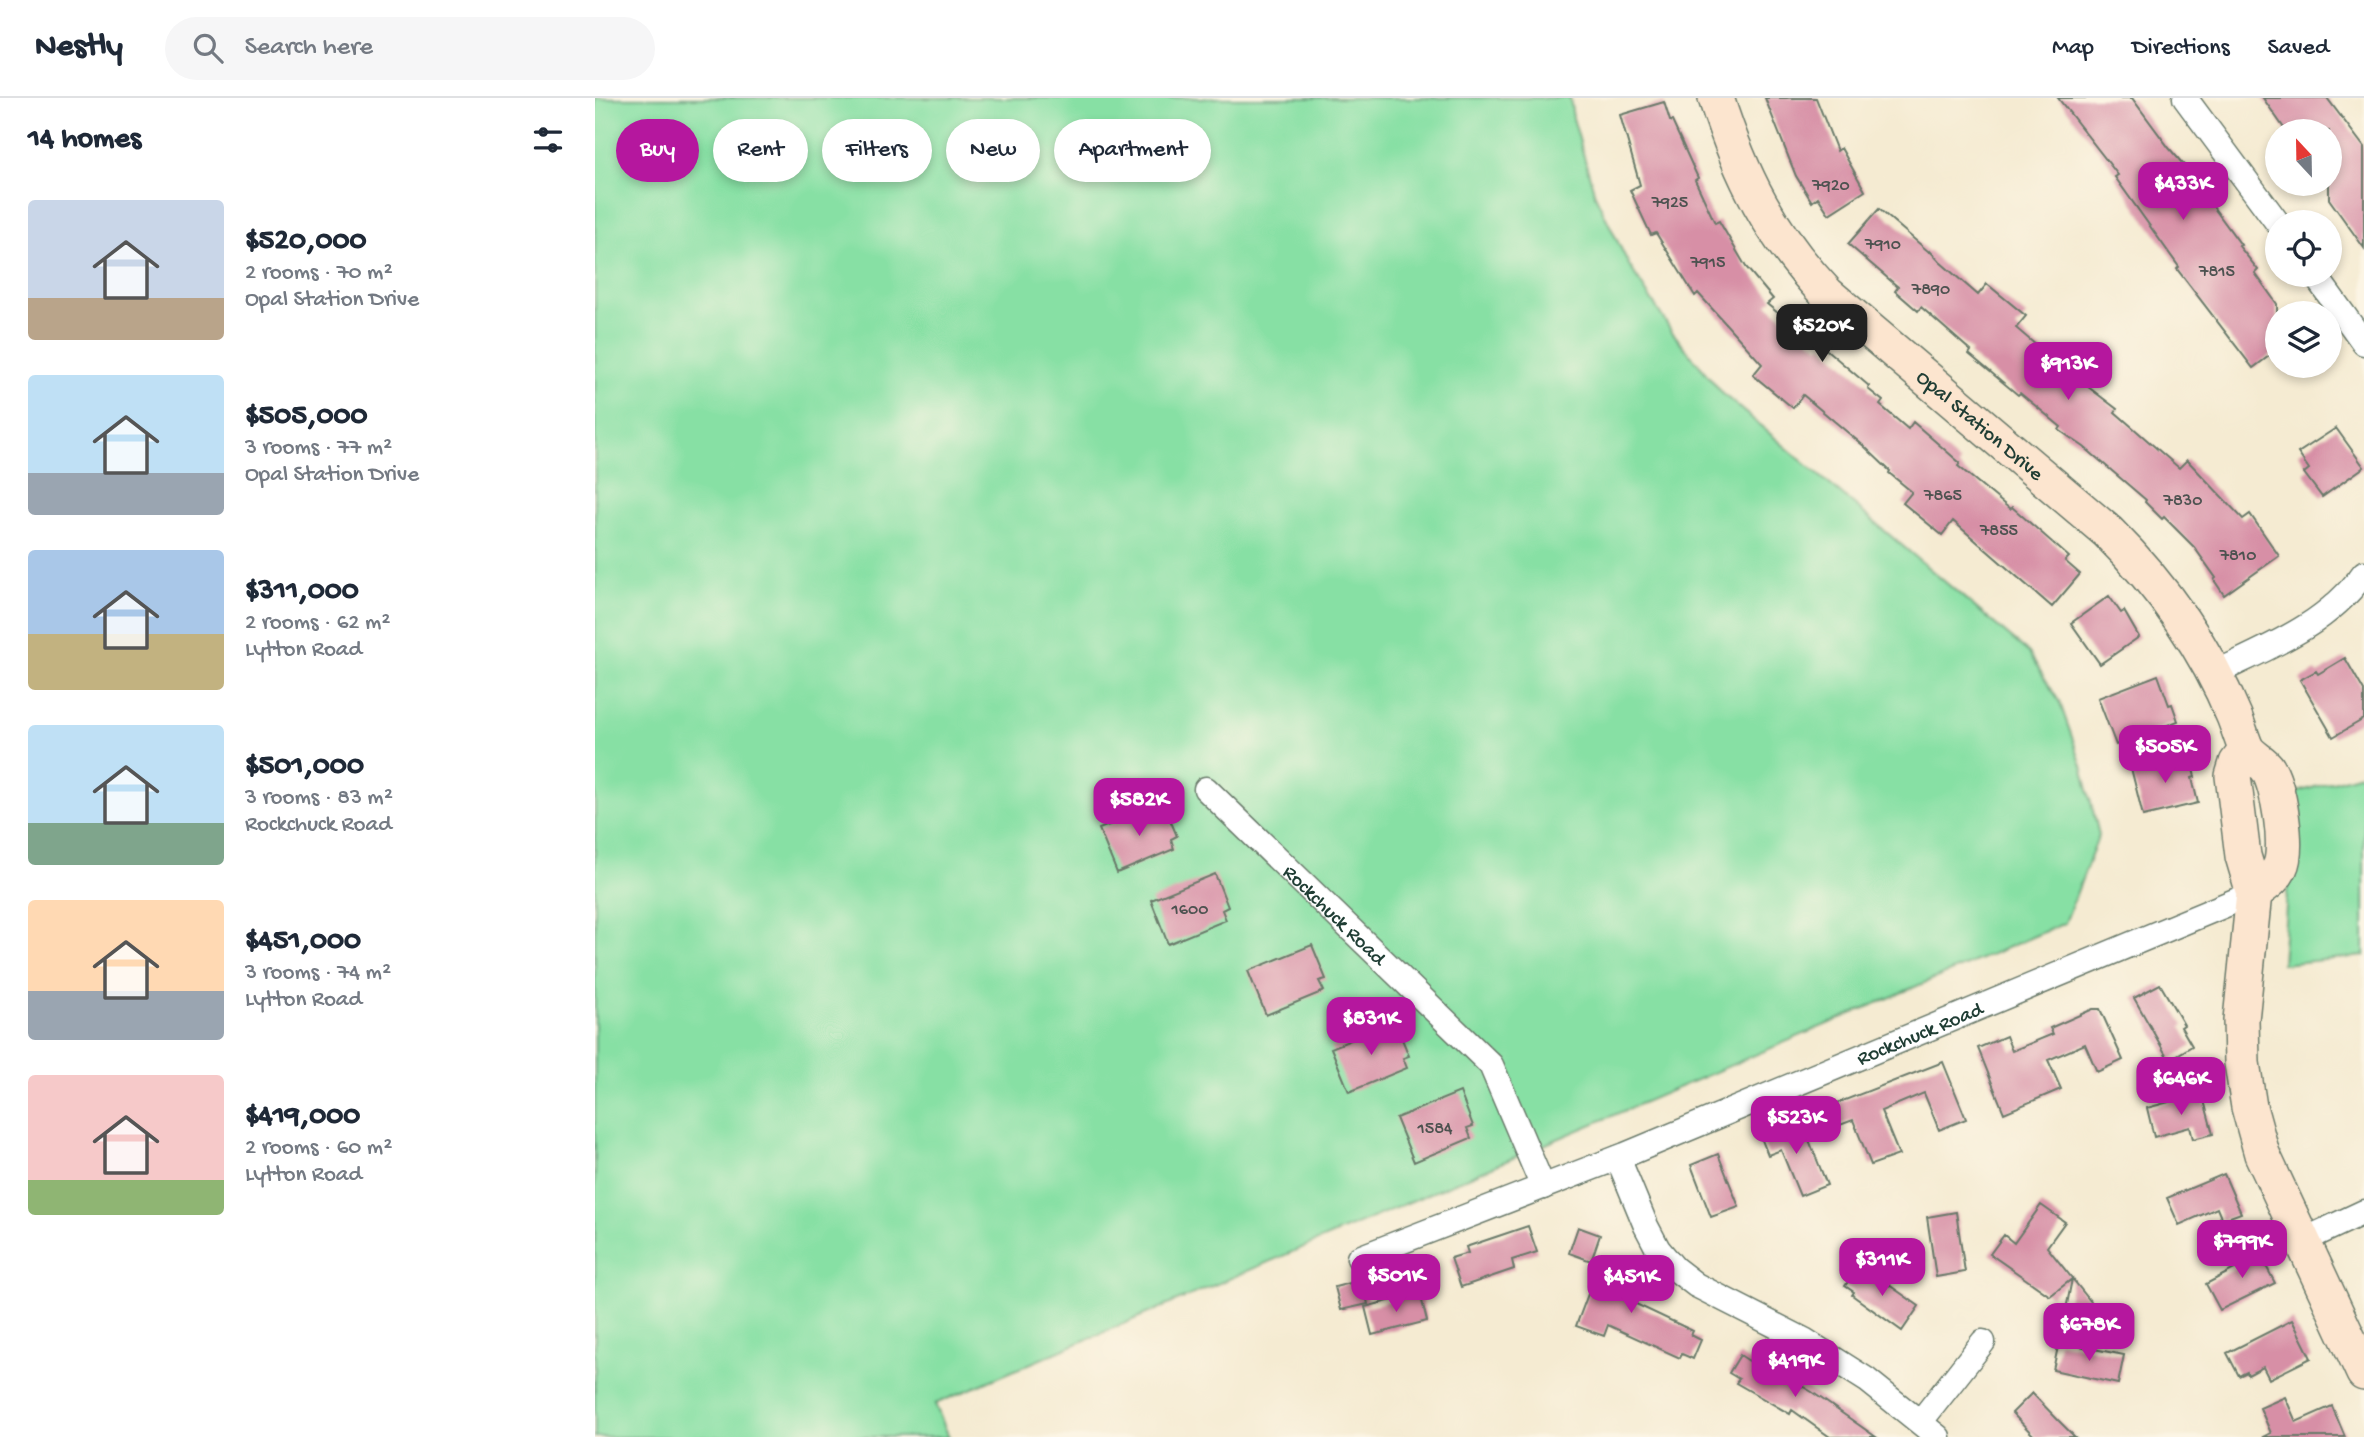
<!DOCTYPE html>
<meta charset="utf-8">
<style>
:root{--surface:#fff;--page:#f6f6f7;--text:#1f2937;--muted:#747a83;--line:#e0e1e3;--accent:#b5179e}
body{margin:0;font-family:"Gochi Hand",sans-serif;background:var(--page);color:var(--text);height:100vh;display:flex;flex-direction:column;font-size:26px;white-space:nowrap}
*{box-sizing:border-box;margin:0}
p{font-size:23px;color:var(--muted)}
.icon{flex:none;width:38px;height:38px;fill:none;stroke:currentColor;stroke-width:2;stroke-linecap:round;stroke-linejoin:round}
.map{position:relative;flex:1;overflow:hidden}
.sheet{display:flex;flex-direction:column;background:var(--surface);width:595px}
.sheet>*{flex:none}
.hud{position:absolute;left:21px;top:21px;width:665px;height:63px;display:flex;gap:14px}
.needle{width:46px;rotate:338deg}
.buttons{position:absolute;left:1670px;top:21px;display:grid;gap:14px}
.buttons a{display:grid;place-items:center;width:77px;height:77px;border-radius:50%;background:var(--surface);box-shadow:0 4px 10px #0003;font-size:35px}
.price{position:absolute;translate:-50% -60px;padding:0 16px;border-radius:14px;background:var(--accent);color:#fff;font-size:23px;line-height:46px;filter:drop-shadow(0 2px 4px #0008)}
.price::after{content:'';position:absolute;left:50%;top:42px;width:21px;height:16px;margin-left:-10px;background:inherit;clip-path:polygon(0 0,100% 0,50% 100%)}
.price.on{background:#222;color:#fff}
ul{padding:0;list-style:none}
li{display:flex;align-items:center;gap:21px;height:175px;padding:0 28px}
li span{display:grid;place-items:center;flex:none;width:196px;height:140px;border-radius:7px;color:#555}
li>.icon{margin-inline-start:auto}
span .icon{width:84px;height:84px;fill:#fffc;stroke-width:1}
li b{font-size:30px}
h2{display:flex;justify-content:space-between;align-items:center;height:84px;padding:0 28px;font-size:30px}
.tag{padding:0 24px;border-radius:32px;background:var(--surface);box-shadow:0 4px 10px #0003;font-size:24px;line-height:63px}
.tag.on{background:var(--accent);color:#fff}
header{display:flex;align-items:center;gap:42px;box-sizing:border-box;height:98px;padding:0 35px;background:var(--surface);border-bottom:2px solid var(--line)}
header strong{font-size:33px}
nav{display:flex;gap:38px;margin-inline-start:auto;font-size:24px}
.search{width:490px;height:63px;background:var(--page);display:flex;align-items:center;gap:18px;box-sizing:border-box;padding:0 24px;border-radius:38px;color:var(--muted);font-size:26px}
main{display:flex;flex:1;min-height:0}
.map>svg:first-child{display:block}
.green{fill:#87e0a4;stroke:#538e6c;stroke-width:2}
.building{fill:#d78fa6}
.lines{fill:none;stroke-linecap:round;stroke-linejoin:round}
.street-casing{stroke:#6a7a6b;stroke-width:27}
.secondary-casing{stroke:#6a7a6b;stroke-width:38}
.street{stroke:#fff;stroke-width:24}
.secondary{stroke:#fce5cf;stroke-width:35}
.labels{text-anchor:middle;stroke-width:6;stroke-linejoin:round;paint-order:stroke}
.number-label{font-size:18px;fill:#4d5250}
.street-label{font-size:21px;fill:#1f3d34;stroke:#fcf5e5}
</style>
<header>
<strong>Nestly</strong>
<div class="search"><svg class="icon" aria-label="search" viewBox="0 0 24 24"><circle cx="10" cy="10" r="6"/><path d="M15 15l6 6"/></svg>Search here</div>
<nav><a>Map</a><a>Directions</a><a>Saved</a></nav>
</header>
<main>
<section class="sheet">
<h2>14 homes<svg class="icon" aria-label="filters" viewBox="0 0 24 24"><path d="M4 7h16M4 17h16"/><circle cx="9" cy="7" r="2"/><circle cx="15" cy="17" r="2"/></svg></h2>
<ul>
<li><span style="background:linear-gradient(#c9d6e8 70%,#b9a48a 0)"><svg class="icon" aria-label="home" viewBox="0 0 24 24"><path d="M3 11l9-7 9 7M6 9v11h12V9"/></svg></span><div><b>$520,000</b><p>2 rooms · 70 m²</p><p>Opal Station Drive</p></div></li>
<li><span style="background:linear-gradient(#bfe0f5 70%,#9aa5b1 0)"><svg class="icon" aria-label="home" viewBox="0 0 24 24"><path d="M3 11l9-7 9 7M6 9v11h12V9"/></svg></span><div><b>$505,000</b><p>3 rooms · 77 m²</p><p>Opal Station Drive</p></div></li>
<li><span style="background:linear-gradient(#a9c7e8 60%,#c2b280 0)"><svg class="icon" aria-label="home" viewBox="0 0 24 24"><path d="M3 11l9-7 9 7M6 9v11h12V9"/></svg></span><div><b>$311,000</b><p>2 rooms · 62 m²</p><p>Lytton Road</p></div></li>
<li><span style="background:linear-gradient(#bfe0f5 70%,#7fa58c 0)"><svg class="icon" aria-label="home" viewBox="0 0 24 24"><path d="M3 11l9-7 9 7M6 9v11h12V9"/></svg></span><div><b>$501,000</b><p>3 rooms · 83 m²</p><p>Rockchuck Road</p></div></li>
<li><span style="background:linear-gradient(#ffd9b3 65%,#9aa5b1 0)"><svg class="icon" aria-label="home" viewBox="0 0 24 24"><path d="M3 11l9-7 9 7M6 9v11h12V9"/></svg></span><div><b>$451,000</b><p>3 rooms · 74 m²</p><p>Lytton Road</p></div></li>
<li><span style="background:linear-gradient(#f6c9c9 75%,#8fb573 0)"><svg class="icon" aria-label="home" viewBox="0 0 24 24"><path d="M3 11l9-7 9 7M6 9v11h12V9"/></svg></span><div><b>$419,000</b><p>2 rooms · 60 m²</p><p>Lytton Road</p></div></li>
</ul>
</section>
<div class="map">
<svg width="1769" height="1339" viewBox="0 0 1769 1339">
<rect width="100%" height="100%" fill="#fcf5e5"/>
<filter id="ink" filterUnits="userSpaceOnUse"><feTurbulence type="fractalNoise" baseFrequency=".0143" numOctaves="2"/><feDisplacementMap in="SourceGraphic" scale="14" xChannelSelector="R" yChannelSelector="G"/><feConvolveMatrix kernelMatrix="1 2 1 2 8 2 1 2 1" color-interpolation-filters="sRGB"/></filter>
<filter id="wash" filterUnits="userSpaceOnUse"><feTurbulence type="fractalNoise" baseFrequency=".00686" numOctaves="4" result="noise"/><feDisplacementMap in="SourceGraphic" scale="28" xChannelSelector="R" yChannelSelector="G"/><feGaussianBlur stdDeviation="1.57" result="paint"/><feColorMatrix in="noise" values="0 0 0 0 0 0 0 0 0 0 0 0 0 0 0 0 0 1.4 0 .05"/><feComposite in="paint" operator="in"/></filter>
<g filter="url(#wash)">
<rect width="100%" height="100%" fill="#f5ebd2"/>
<!-- green -->
<path class="green" d="M 0,0 L 975,0 L 978,20 L 1000,97 L 1034,167 L 1077,234 L 1128,296 L 1434,555 L 1465,605 L 1487,668 L 1504,737 L 1470,825 L 340,1306 L 354,1339 L 0,1339 Z
M 1769,675 L 1769,858 L 1687,866 L 1699,695 Z"/>
<g id="blocks">
<!-- building -->
<path class="building" d="M 1170,0 L 1221,0 L 1242,53 L 1246,50 L 1270,93 L 1234,116 L 1223,99 L 1217,104 L 1201,78 Z
M 1463,0 L 1537,0 L 1574,50 L 1608,89 L 1605,91 L 1646,147 L 1644,148 L 1663,172 L 1660,175 L 1682,206 L 1682,252 L 1658,270 L 1582,171 L 1584,169 L 1520,79 L 1523,77 Z
M 1668,0 L 1732,0 L 1769,49 L 1769,150 L 1734,101 L 1734,33 L 1691,33 Z
M 1069,4 L 1075,23 L 1077,23 L 1103,80 L 1100,82 L 1120,125 L 1124,123 L 1151,169 L 1178,201 L 1172,206 L 1224,249 L 1226,247 L 1274,288 L 1273,291 L 1288,303 L 1285,307 L 1313,331 L 1318,324 L 1365,365 L 1363,368 L 1415,411 L 1417,409 L 1474,459 L 1470,463 L 1485,476 L 1457,509 L 1358,423 L 1347,437 L 1308,405 L 1317,394 L 1294,375 L 1295,373 L 1270,349 L 1208,297 L 1198,310 L 1158,277 L 1167,266 L 1103,195 L 1100,198 L 1061,135 L 1056,137 L 1035,92 L 1045,87 L 1025,17 Z
M 1284,111 L 1334,154 L 1335,153 L 1345,164 L 1383,197 L 1392,186 L 1431,218 L 1421,230 L 1463,266 L 1522,311 L 1520,314 L 1584,370 L 1592,362 L 1648,421 L 1655,416 L 1684,458 L 1629,497 L 1619,482 L 1621,480 L 1599,449 L 1569,419 L 1567,421 L 1550,404 L 1551,402 L 1489,349 L 1464,332 L 1466,329 L 1425,295 L 1423,297 L 1374,256 L 1376,253 L 1326,209 L 1323,213 L 1300,193 L 1303,189 L 1253,146 Z
M 1741,330 L 1769,369 L 1727,399 L 1709,375 L 1714,371 L 1703,355 Z
M 1514,498 L 1526,515 L 1529,513 L 1544,539 L 1505,566 L 1476,525 Z
M 1750,560 L 1769,593 L 1769,621 L 1738,639 L 1705,582 L 1721,573 L 1723,576 Z
M 1563,577 L 1574,607 L 1577,606 L 1583,623 L 1521,647 L 1503,600 Z
M 1594,655 L 1600,679 L 1597,680 L 1603,705 L 1548,718 L 1536,670 Z
M 568,705 L 582,738 L 576,741 L 579,751 L 522,775 L 504,731 Z
M 620,776 L 633,809 L 627,812 L 631,822 L 573,846 L 556,802 Z
M 717,847 L 731,881 L 724,883 L 729,893 L 671,917 L 653,873 Z
M 1565,886 L 1589,927 L 1586,929 L 1597,948 L 1574,962 L 1539,900 Z
M 1498,911 L 1505,911 L 1528,962 L 1502,974 L 1490,946 L 1453,962 L 1466,991 L 1409,1015 L 1383,950 L 1411,938 L 1417,953 L 1458,936 L 1455,930 Z
M 800,924 L 814,958 L 808,960 L 812,970 L 754,994 L 736,950 Z
M 1348,964 L 1371,1021 L 1344,1032 L 1329,995 L 1286,1013 L 1304,1057 L 1276,1067 L 1258,1022 L 1245,1027 L 1237,1007 Z
M 865,994 L 878,1028 L 872,1030 L 876,1040 L 819,1064 L 801,1020 Z
M 1607,995 L 1618,1036 L 1598,1041 L 1595,1029 L 1559,1039 L 1552,1010 Z
M 1206,1022 L 1232,1087 L 1205,1098 L 1186,1052 L 1173,1057 L 1165,1037 Z
M 1123,1056 L 1144,1109 L 1116,1119 L 1096,1067 Z
M 1629,1076 L 1646,1115 L 1627,1122 L 1622,1110 L 1584,1127 L 1572,1100 Z
M 1446,1107 L 1470,1124 L 1452,1149 L 1500,1209 L 1466,1237 L 1477,1181 L 1455,1198 L 1395,1156 L 1409,1137 L 1419,1145 Z
M 1361,1114 L 1370,1174 L 1341,1179 L 1332,1119 Z
M 933,1128 L 942,1154 L 917,1162 L 919,1171 L 866,1189 L 856,1160 L 873,1155 L 871,1149 Z
M 983,1129 L 1005,1137 L 996,1163 L 974,1155 Z
M 1660,1147 L 1680,1185 L 1625,1212 L 1611,1186 L 1647,1167 L 1642,1156 Z
M 1007,1159 L 1034,1169 L 1024,1198 L 1098,1233 L 1096,1237 L 1106,1242 L 1098,1261 L 1087,1256 L 1085,1260 L 1013,1227 L 1009,1238 L 981,1228 Z
M 1263,1170 L 1271,1176 L 1274,1173 L 1324,1208 L 1307,1233 L 1257,1197 L 1259,1194 L 1250,1188 Z
M 767,1182 L 773,1206 L 746,1212 L 740,1189 Z
M 825,1195 L 832,1223 L 777,1237 L 770,1209 Z
M 1697,1222 L 1716,1260 L 1674,1281 L 1668,1269 L 1653,1277 L 1652,1274 L 1644,1278 L 1632,1255 Z
M 1464,1244 L 1529,1257 L 1523,1286 L 1458,1272 Z
M 1145,1257 L 1154,1263 L 1157,1259 L 1217,1294 L 1281,1339 L 1235,1339 L 1197,1312 L 1195,1316 L 1141,1285 L 1144,1281 L 1134,1275 Z
M 1437,1295 L 1462,1321 L 1480,1339 L 1440,1339 L 1417,1315 Z
M 1690,1299 L 1701,1324 L 1737,1308 L 1750,1339 L 1668,1339 L 1676,1335 L 1665,1310 Z"/>
</g>
</g>
<g filter="url(#ink)">
<use href="#blocks" fill-opacity="0" stroke="#6a7a6b" stroke-width="2"/>
<g class="lines">
<defs>
<g id="street">
<path d="M 1590,0 L 1682,124"/>
<path d="M 1720,177 L 1769,245"/>
<path d="M 1618,576 C 1674,549 1732,527 1769,475"/>
<path id="s1" d="M 611,691 L 896,967 L 948,1089"/>
<path d="M 1023,1060 L 1051,1128 L 1063,1151 L 1079,1170 L 1101,1187 L 1209,1242 L 1272,1282 L 1343,1339"/>
<path d="M 1707,1143 L 1769,1114"/>
<path id="s2" d="M 764,1160 L 1030,1057 L 1659,795"/>
<path d="M 1326,1323 L 1388,1244"/>
</g>
<g id="secondary">
<path id="s3" d="M 1121,0 C 1146,78 1175,136 1232,196 L 1513,434 C 1566,487 1610,548 1639,618 C 1643,628 1646,638 1650,648 C 1654,658 1666,662 1672,670 C 1684,687 1694,751 1685,769 C 1680,781 1669,787 1659,795"/>
<path d="M 1652,652 L 1642,665 L 1638,678 L 1648,758 L 1659,795 L 1646,922 L 1647,965 L 1654,1009 L 1667,1056 L 1769,1275"/>
</g>
</defs>
<!-- street casing -->
<use href="#street" class="street-casing"/>
<!-- secondary casing -->
<use href="#secondary" class="secondary-casing"/>
<!-- street -->
<use href="#street" class="street"/>
<!-- secondary -->
<use href="#secondary" class="secondary"/>
</g>
</g>
<g class="labels">
<!-- number labels -->
<g class="number-label">
<text x="1236" y="92">7920</text>
<text x="1075" y="109">7925</text>
<text x="1288" y="151">7910</text>
<text x="1113" y="169">7915</text>
<text x="1622" y="178">7815</text>
<text x="1336" y="196">7890</text>
<text x="1348" y="402">7865</text>
<text x="1588" y="407">7830</text>
<text x="1404" y="437">7855</text>
<text x="1643" y="462">7810</text>
<text x="595" y="816">1600</text>
<text x="840" y="1035">1584</text>
</g>
<!-- street labels -->
<g class="street-label">
<text dy="7" stroke="none"><textPath href="#s3" startOffset="429">Opal Station Drive</textPath></text>
<text dy="7" stroke="none"><textPath href="#s1" startOffset="180">Rockchuck Road</textPath></text>
<text dy="7" stroke="none"><textPath href="#s2" startOffset="604">Rockchuck Road</textPath></text>
</g>
</g>
</svg>
<div class="buttons">
<a><svg class="needle" viewBox="-14 -14 28 28"><path d="M0-13l5 13h-10z" fill="#e53935"/><path d="M0 13l5-13h-10z" fill="#747a83"/></svg></a>
<a><svg class="icon" aria-label="locate" viewBox="0 0 24 24"><circle cx="12" cy="12" r="6"/><path d="M12 2v4M12 18v4M2 12h4M18 12h4"/></svg></a>
<a><svg class="icon" aria-label="layers" viewBox="0 0 24 24"><path d="M12 4l9 5-9 5-9-5zM3 14l9 5 9-5"/></svg></a>
</div>
<b class="price" style="left:1588px;top:124px">$433K</b>
<b class="price on" style="left:1227px;top:266px">$520K</b>
<b class="price" style="left:1473px;top:304px">$913K</b>
<b class="price" style="left:1570px;top:687px">$505K</b>
<b class="price" style="left:544px;top:740px">$582K</b>
<b class="price" style="left:776px;top:959px">$831K</b>
<b class="price" style="left:1586px;top:1019px">$646K</b>
<b class="price" style="left:1201px;top:1058px">$523K</b>
<b class="price" style="left:1647px;top:1182px">$799K</b>
<b class="price" style="left:1287px;top:1200px">$311K</b>
<b class="price" style="left:801px;top:1216px">$501K</b>
<b class="price" style="left:1036px;top:1217px">$451K</b>
<b class="price" style="left:1494px;top:1265px">$678K</b>
<b class="price" style="left:1200px;top:1301px">$419K</b>
<div class="hud">
<a class="tag on">Buy</a>
<a class="tag">Rent</a>
<a class="tag">Filters</a>
<a class="tag">New</a>
<a class="tag">Apartment</a>
</div>
</div>
</main>
